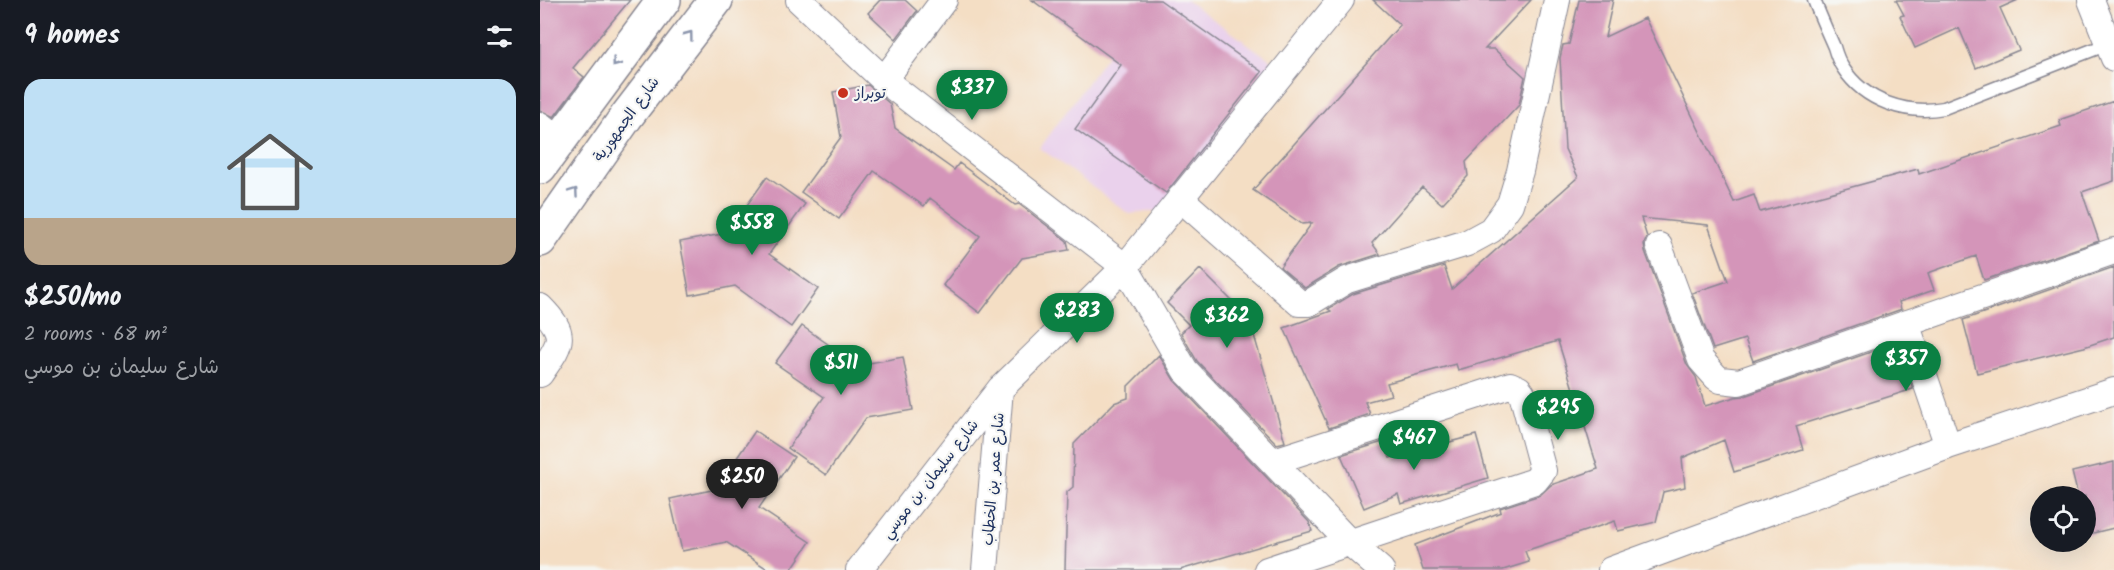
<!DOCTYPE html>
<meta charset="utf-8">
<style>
:root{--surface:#171b24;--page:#242831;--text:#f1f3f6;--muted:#9ea1a6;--accent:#0b8043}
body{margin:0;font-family:Kalam,"Playpen Sans Arabic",sans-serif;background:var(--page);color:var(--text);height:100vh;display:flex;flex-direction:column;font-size:22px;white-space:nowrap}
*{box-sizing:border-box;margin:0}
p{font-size:20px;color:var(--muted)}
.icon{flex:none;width:33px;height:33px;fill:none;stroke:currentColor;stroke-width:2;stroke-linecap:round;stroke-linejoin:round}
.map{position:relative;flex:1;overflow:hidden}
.sheet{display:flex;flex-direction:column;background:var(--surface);width:540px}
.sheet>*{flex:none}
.buttons{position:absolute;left:1490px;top:486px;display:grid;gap:12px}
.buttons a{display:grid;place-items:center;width:66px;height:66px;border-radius:50%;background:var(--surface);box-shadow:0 6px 24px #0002;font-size:30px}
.price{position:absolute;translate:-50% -51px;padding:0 14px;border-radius:21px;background:var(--accent);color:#fff;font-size:20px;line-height:39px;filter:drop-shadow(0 2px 3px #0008)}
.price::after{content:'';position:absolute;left:50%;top:36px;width:18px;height:14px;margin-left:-9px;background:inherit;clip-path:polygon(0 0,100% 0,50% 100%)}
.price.on{background:#222;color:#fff}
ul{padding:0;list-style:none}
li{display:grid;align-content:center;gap:12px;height:318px;padding:0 24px}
li span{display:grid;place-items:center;height:186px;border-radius:18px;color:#555}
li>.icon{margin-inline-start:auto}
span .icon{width:108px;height:108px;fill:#fffc;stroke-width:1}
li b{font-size:26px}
h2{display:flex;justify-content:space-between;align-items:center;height:72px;padding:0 24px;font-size:26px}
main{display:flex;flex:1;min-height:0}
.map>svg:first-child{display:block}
.built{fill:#ead1ec}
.building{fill:#d495b9}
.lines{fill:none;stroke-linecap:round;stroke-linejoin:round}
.lane-casing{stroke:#888691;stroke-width:15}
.street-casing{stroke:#888691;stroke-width:28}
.primary-casing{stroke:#888691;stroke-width:36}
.lane{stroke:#fff;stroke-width:12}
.street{stroke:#fff;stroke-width:26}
.primary{stroke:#fff;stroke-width:33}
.oneway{stroke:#8d97ae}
.poi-dot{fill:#c8321e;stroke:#f6f6f2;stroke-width:2}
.labels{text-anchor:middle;stroke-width:4.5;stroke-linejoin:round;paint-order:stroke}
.poi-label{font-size:15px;fill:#1b2f5e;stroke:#f6f6f2;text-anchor:start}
.street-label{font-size:15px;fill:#1b2f5e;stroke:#f6f6f2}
</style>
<main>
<section class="sheet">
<h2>9 homes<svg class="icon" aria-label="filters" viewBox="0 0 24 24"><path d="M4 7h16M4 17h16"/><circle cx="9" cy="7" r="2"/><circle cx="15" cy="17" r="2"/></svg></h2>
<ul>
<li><span style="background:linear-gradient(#bfe0f5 75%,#b9a48a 0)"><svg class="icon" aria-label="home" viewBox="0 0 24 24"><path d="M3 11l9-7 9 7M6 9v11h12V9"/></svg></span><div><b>$250/mo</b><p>2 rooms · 68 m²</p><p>شارع سليمان بن موسي</p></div></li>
</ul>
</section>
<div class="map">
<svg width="1574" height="570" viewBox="0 0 1574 570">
<rect width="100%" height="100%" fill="#f6f6f2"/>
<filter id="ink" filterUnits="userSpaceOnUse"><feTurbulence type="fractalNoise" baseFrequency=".0167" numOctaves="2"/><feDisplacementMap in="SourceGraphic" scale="12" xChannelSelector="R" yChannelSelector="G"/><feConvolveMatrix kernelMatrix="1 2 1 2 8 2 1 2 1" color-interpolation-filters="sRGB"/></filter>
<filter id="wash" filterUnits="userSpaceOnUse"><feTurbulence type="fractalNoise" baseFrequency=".008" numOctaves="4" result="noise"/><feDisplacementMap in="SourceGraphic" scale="24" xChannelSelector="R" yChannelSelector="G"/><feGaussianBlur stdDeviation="1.35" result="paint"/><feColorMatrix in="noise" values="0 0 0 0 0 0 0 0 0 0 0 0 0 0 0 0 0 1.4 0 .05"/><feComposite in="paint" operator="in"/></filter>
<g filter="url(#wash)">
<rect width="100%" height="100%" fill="#f4dec4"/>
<!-- built -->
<path class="built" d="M 607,0 L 646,0 L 749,73 L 650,207 L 589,214 L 500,148 Z"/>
<g id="blocks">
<!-- building -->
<path class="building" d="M 0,0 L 90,0 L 33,68 L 44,77 L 14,117 L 0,110 Z
M 340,0 L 365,0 L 377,11 L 356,39 L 328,13 Z
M 492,0 L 620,0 L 722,72 L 626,193 L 535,129 L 581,65 Z
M 833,0 L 991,0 L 945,49 L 954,49 L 985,77 L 979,105 L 926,162 L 928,176 L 902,204 L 882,187 L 832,243 L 840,254 L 799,267 L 765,288 L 740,267 L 772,223 L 762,224 L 713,190 L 860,25 Z
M 1039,0 L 1073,0 L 1065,37 L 1105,18 L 1194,202 L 1214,195 L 1220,212 L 1378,169 L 1379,174 L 1521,126 L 1519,120 L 1574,101 L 1574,181 L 1542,192 L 1559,241 L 1444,280 L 1436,256 L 1388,273 L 1394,290 L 1359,302 L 1361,309 L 1359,310 L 1213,361 L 1205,339 L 1173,349 L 1152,293 L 1188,281 L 1168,225 L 1101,218 L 1107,237 L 1104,244 L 1105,251 L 1147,365 L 1156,377 L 1165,406 L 1195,397 L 1204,396 L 1357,343 L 1373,389 L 1256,426 L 1263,450 L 1194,472 L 1184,440 L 1142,458 L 1145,487 L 1123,492 L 1116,522 L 1078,531 L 1075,521 L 985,551 L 989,562 L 963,570 L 883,570 L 875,545 L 961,512 L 960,508 L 1000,495 L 1011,485 L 1058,469 L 1018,341 L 918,370 L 916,364 L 847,383 L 851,395 L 825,402 L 830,414 L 789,428 L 744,328 L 791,311 L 788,309 L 813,294 L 904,266 L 912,289 L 1038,177 L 1025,149 L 1020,58 L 1023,45 L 1029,44 Z
M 1356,0 L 1478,0 L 1460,8 L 1479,50 L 1436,68 L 1419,28 L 1375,48 L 1360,16 L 1364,15 Z
M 328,85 L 350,104 L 355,128 L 414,170 L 419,163 L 475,205 L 479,204 L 527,241 L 529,250 L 482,258 L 440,313 L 403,285 L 440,236 L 390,198 L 384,206 L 334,171 L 299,219 L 261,192 L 301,137 L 293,92 Z
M 227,177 L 265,204 L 229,254 L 278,289 L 251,327 L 195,286 L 150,295 L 140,242 L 187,233 Z
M 1574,267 L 1574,337 L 1544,347 L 1437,373 L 1423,320 Z
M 660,269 L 709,318 L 745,442 L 737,444 L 657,361 L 641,333 L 649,325 L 627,303 Z
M 262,326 L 318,365 L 363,357 L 373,410 L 326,418 L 286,475 L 248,448 L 284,397 L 235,363 Z
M 619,355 L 634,380 L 769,522 L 772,531 L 640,570 L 525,570 L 527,492 L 533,487 L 534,444 L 574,403 L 588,398 L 588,386 Z
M 215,431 L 254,457 L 219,508 L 270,542 L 251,570 L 229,570 L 186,542 L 142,551 L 130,499 L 176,489 Z
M 936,435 L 948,478 L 861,504 L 858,494 L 824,508 L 801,455 L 843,442 L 850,458 Z
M 1574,462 L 1574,528 L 1545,535 L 1545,496 L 1538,496 L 1532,472 Z"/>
</g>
</g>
<g filter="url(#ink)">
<use href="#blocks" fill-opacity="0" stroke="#888691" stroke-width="1.5"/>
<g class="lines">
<defs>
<path id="lane" d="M 1274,0 C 1280,16 1287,31 1294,47 C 1296,54 1299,62 1303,68 C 1325,102 1367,115 1404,108 L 1568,44"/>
<path id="street" d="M 259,0 L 344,80 L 585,267 L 645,370 L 809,542 L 841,570
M 1551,0 L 1574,58
M 344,80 L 404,0
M 0,125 L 19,140
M 640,198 L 759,303 L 769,303 L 807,280 L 927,243 L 951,230 L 970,204 L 980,171 L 1017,0
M 1119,246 L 1161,360 L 1176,377 L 1181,380 L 1199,382 L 1574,251
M 0,307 C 29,336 21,343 0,374
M 1366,323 L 1408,446
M 319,570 L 460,389 L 585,267 L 801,0
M 445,570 L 460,389
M 727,570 L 995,481 L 1003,471 L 982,393 L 979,389 L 970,385 L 734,461
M 1071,570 L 1408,446 L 1574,391"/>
<path id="primary" d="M 0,167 L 124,0
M 0,240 L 86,117 L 176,0"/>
</defs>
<!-- lane casing -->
<use href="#lane" class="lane-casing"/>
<!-- street casing -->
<use href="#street" class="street-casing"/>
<!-- primary casing -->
<use href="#primary" class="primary-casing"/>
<!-- lane -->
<use href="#lane" class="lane"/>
<!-- street -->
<use href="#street" class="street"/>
<!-- primary -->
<use href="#primary" class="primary"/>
</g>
<!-- one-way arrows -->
<defs><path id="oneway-chevron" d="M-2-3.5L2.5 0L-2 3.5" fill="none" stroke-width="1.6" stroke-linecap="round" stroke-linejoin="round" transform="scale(1.5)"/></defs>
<g class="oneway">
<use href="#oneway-chevron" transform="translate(149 35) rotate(-53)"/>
<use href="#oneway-chevron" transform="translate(76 63) rotate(127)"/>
<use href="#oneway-chevron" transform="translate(34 192) rotate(-55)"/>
</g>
</g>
<!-- markers -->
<circle class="poi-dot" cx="303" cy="93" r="6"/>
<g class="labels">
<!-- poi labels -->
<g class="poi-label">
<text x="315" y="98">توبراز</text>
</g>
<!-- street labels -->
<g class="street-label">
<text transform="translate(86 119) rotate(-54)" y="5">شارع الجمهورية</text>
<text transform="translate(390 479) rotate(-52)" y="5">شارع سليمان بن موسي</text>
<text transform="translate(453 479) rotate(-85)" y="5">شارع عمر بن الخطاب</text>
</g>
</g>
</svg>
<div class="buttons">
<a><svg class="icon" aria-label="locate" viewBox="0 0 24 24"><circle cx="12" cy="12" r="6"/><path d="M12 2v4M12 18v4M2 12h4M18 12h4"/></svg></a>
</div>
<b class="price" style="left:432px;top:121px">$337</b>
<b class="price" style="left:212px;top:256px">$558</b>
<b class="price" style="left:537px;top:344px">$283</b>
<b class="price" style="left:687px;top:349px">$362</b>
<b class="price" style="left:1366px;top:392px">$357</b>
<b class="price" style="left:301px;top:396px">$511</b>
<b class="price" style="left:1018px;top:441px">$295</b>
<b class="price" style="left:874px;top:471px">$467</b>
<b class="price on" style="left:202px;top:510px">$250</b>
</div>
</main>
